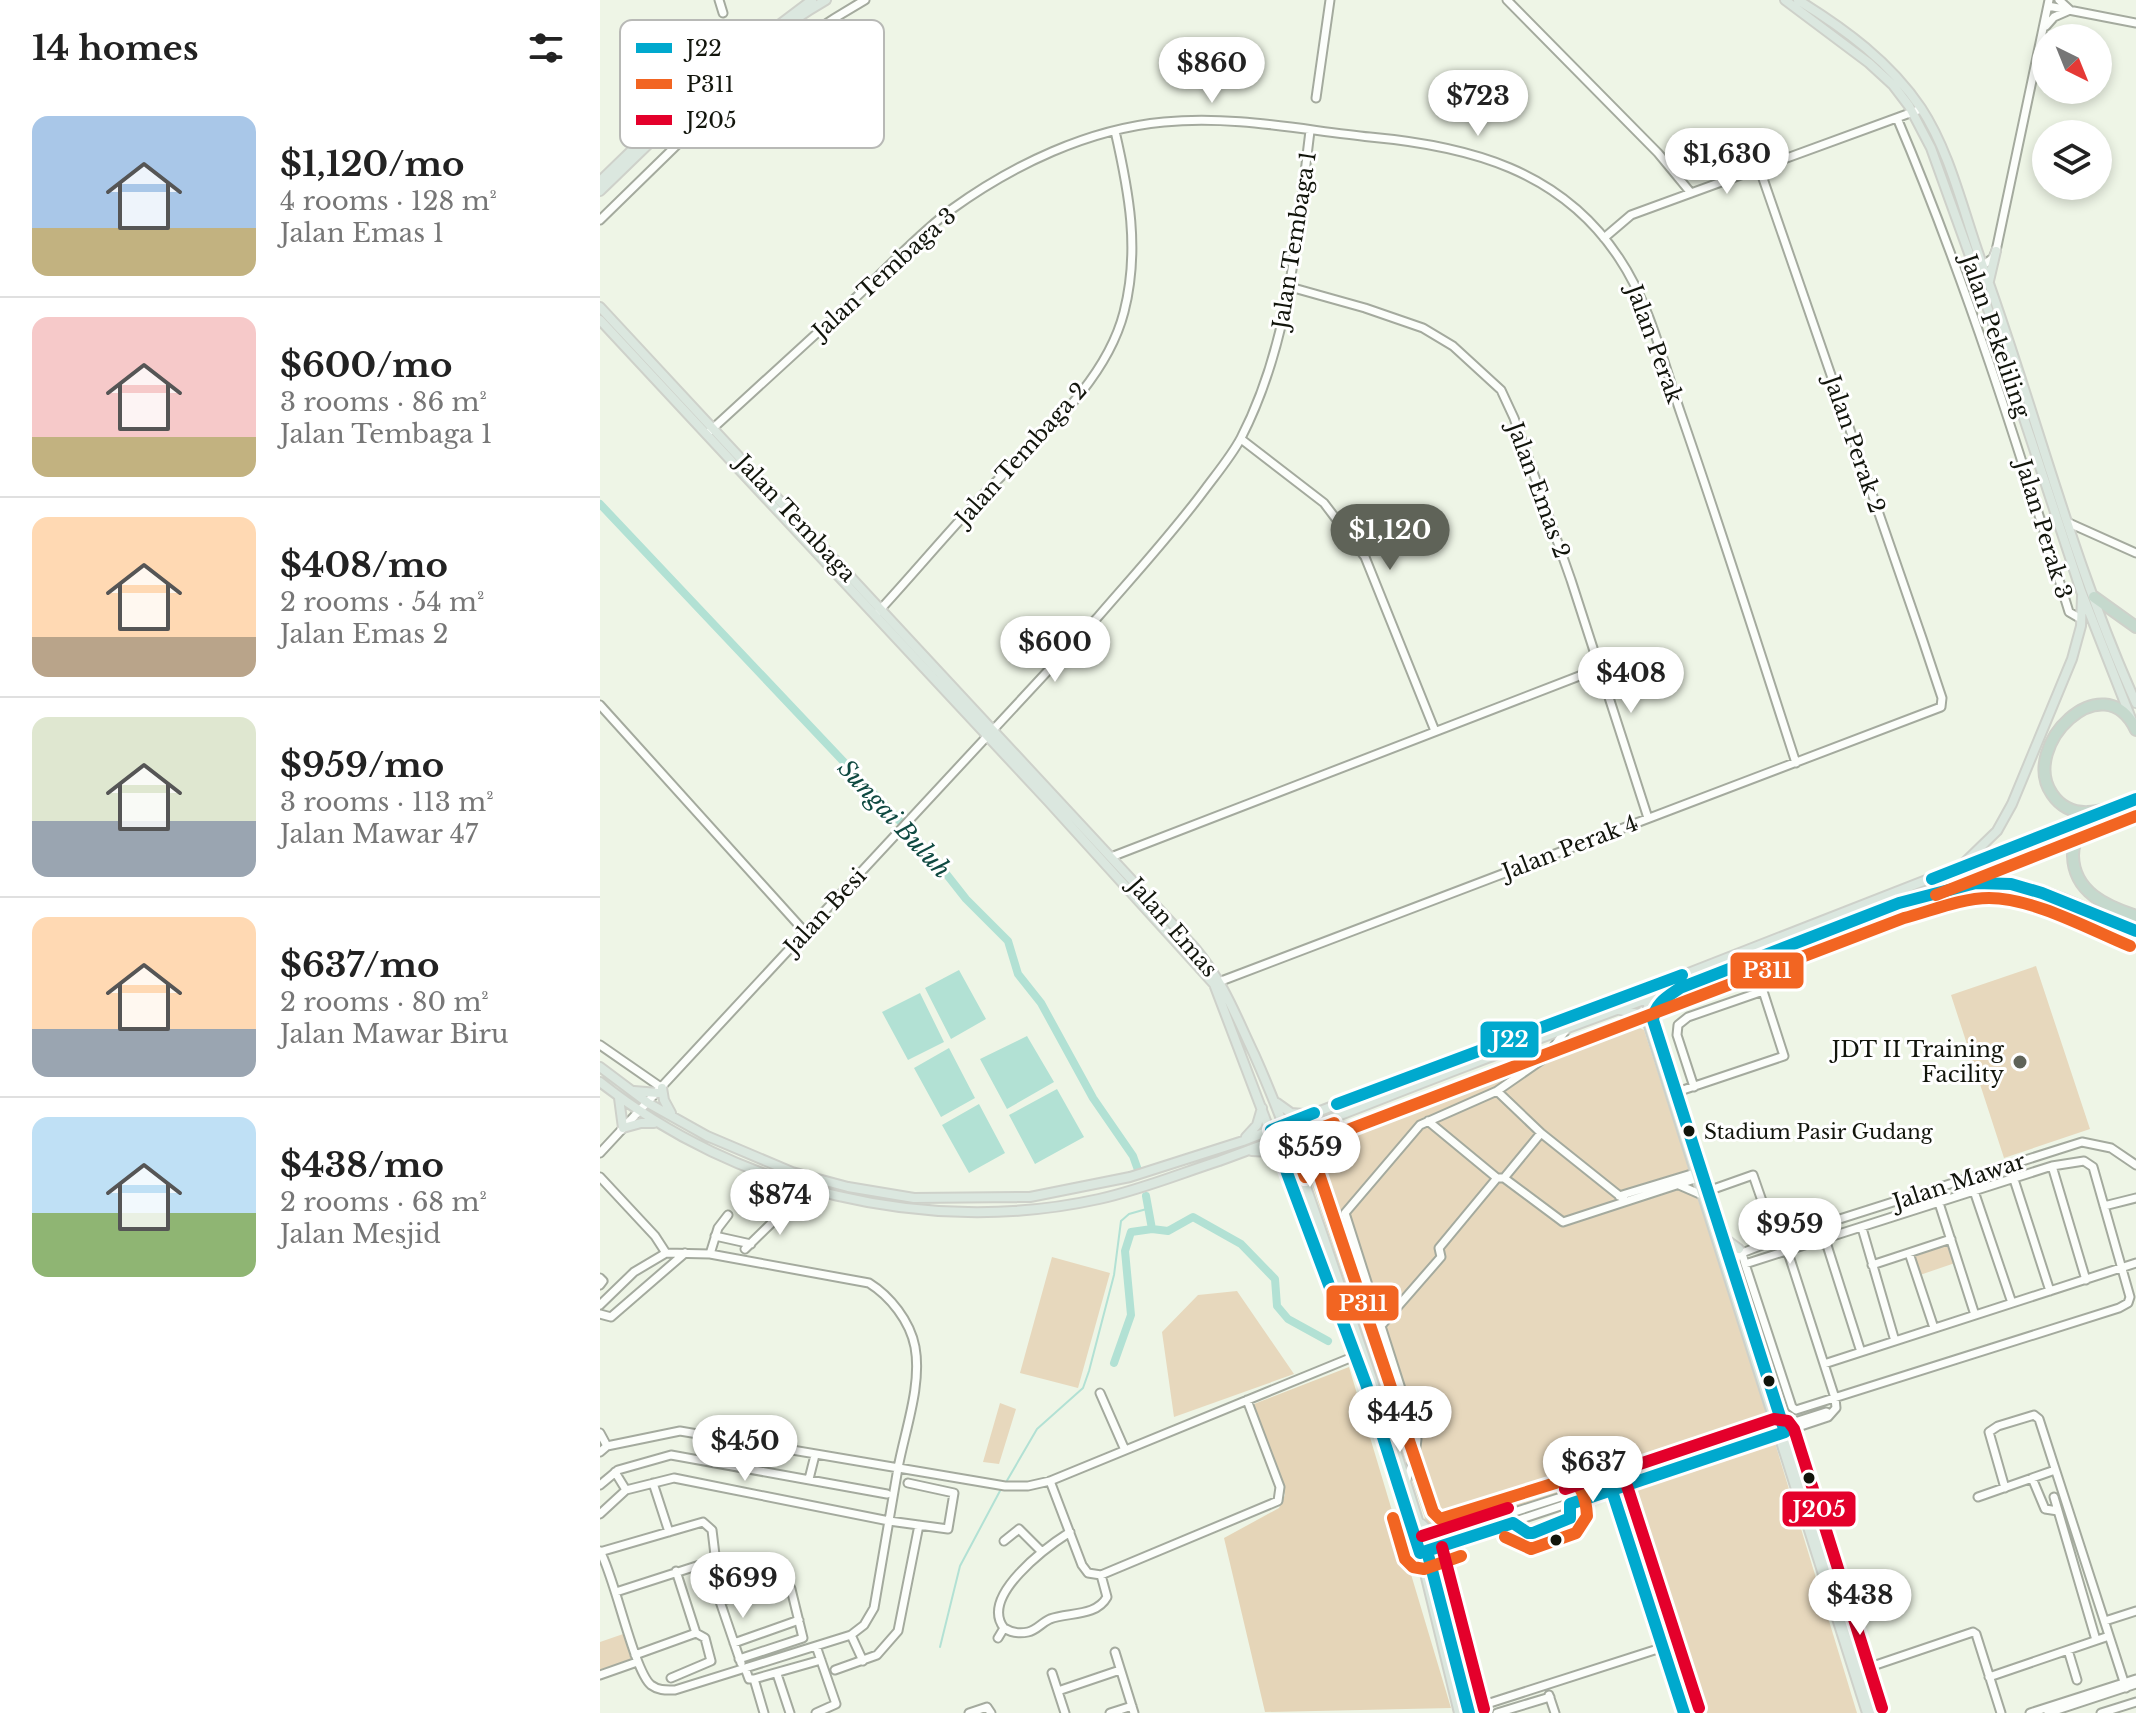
<!DOCTYPE html>
<meta charset="utf-8">
<style>
:root{--surface:#fff;--page:#f6f6f6;--text:#222;--muted:#767676;--line:#e0e0e0;--accent:#5f6358}
body{margin:0;font-family:"Libre Baskerville",serif;background:var(--page);color:var(--text);height:100vh;display:flex;flex-direction:column;font-size:30px;white-space:nowrap}
*{box-sizing:border-box;margin:0}
p{font-size:26px;color:var(--muted)}
.icon{flex:none;width:44px;height:44px;fill:none;stroke:currentColor;stroke-width:2;stroke-linecap:round;stroke-linejoin:round}
.map{position:relative;flex:1;overflow:hidden}
.sheet{display:flex;flex-direction:column;background:var(--surface);width:600px}
.sheet>*{flex:none}
.needle{width:52px;rotate:137deg}
.tools{position:absolute;left:1432px;top:24px;display:grid;gap:16px}
.tools a{display:grid;place-items:center;width:80px;height:80px;border-radius:50%;background:var(--surface);box-shadow:0 4px 12px #0003;font-size:40px}
.price{position:absolute;translate:-50% -68px;padding:0 18px;border-radius:28px;background:#fff;color:#222;font-size:26px;line-height:52px;filter:drop-shadow(0 2px 4px #0008)}
.price::after{content:'';position:absolute;left:50%;top:48px;width:24px;height:18px;margin-left:-12px;background:inherit;clip-path:polygon(0 0,100% 0,50% 100%)}
.price.selected{background:var(--accent);color:#fff}
ul{padding:0;list-style:none}
li{display:flex;align-items:center;gap:24px;height:200px;padding:0 32px}
li+li{border-top:2px solid var(--line)}
li span{display:grid;place-items:center;flex:none;width:224px;height:160px;border-radius:16px;color:#555}
li>.icon{margin-inline-start:auto}
span .icon{width:96px;height:96px;fill:#fffc;stroke-width:1}
li b{font-size:34px}
h2{display:flex;justify-content:space-between;align-items:center;height:96px;padding:0 32px;font-size:34px}
main{display:flex;flex:1;min-height:0}
.map>svg:first-child{display:block}
.green{fill:#e7d8bd}
.forest{fill:#e5d5b8}
.water{fill:#b2e1d4}
.lines{fill:none;stroke-linecap:round;stroke-linejoin:round}
.stream{stroke:#b2e1d4;stroke-width:2}
.river{stroke:#b2e1d4;stroke-width:8}
.minor-casing{stroke:#a4aa9e;stroke-width:11}
.major-casing{stroke:#ced1ca;stroke-width:12}
.highway-casing{stroke:#ced1ca;stroke-width:14}
.minor{stroke:#fcfefb;stroke-width:7}
.major{stroke:#dbe7df;stroke-width:8}
.highway{stroke:#c5d9cd;stroke-width:10}
.bus-1-casing{stroke:#fff;stroke-width:18}
.bus-2-casing{stroke:#fff;stroke-width:18}
.bus-3-casing{stroke:#fff;stroke-width:18}
.bus-1{stroke:#00a9ce;stroke-width:12}
.bus-2{stroke:#f26522;stroke-width:12}
.bus-3{stroke:#e4002b;stroke-width:12}
.poi-dot{fill:#5f6358;stroke:#fff;stroke-width:3}
.bus-dot{fill:#12150c;stroke:#fff;stroke-width:3}
.labels{text-anchor:middle;stroke-width:6;stroke-linejoin:round;paint-order:stroke}
.bus-label{font-size:20px;fill:#12150c;stroke:#fff;text-anchor:start}
.street-label{font-size:22px;fill:#12150c;stroke:#fff}
.poi-label{font-size:22px;fill:#12150c;stroke:#fff;text-anchor:end}
.water-label{font-size:24px;font-style:italic;fill:#0f4941;stroke:#fff}
.key{fill:#fff;stroke:#b8b9b6;stroke-width:2}
.key-label{font-size:22px;fill:#12150c}
.line-badge{stroke:#fff;stroke-width:3}
.badge-label{font-size:22px;text-anchor:middle;font-weight:bold;fill:#fff}
</style>
<main>
<section class="sheet">
<h2>14 homes<svg class="icon" aria-label="filters" viewBox="0 0 24 24"><path d="M4 7h16M4 17h16"/><circle cx="9" cy="7" r="2"/><circle cx="15" cy="17" r="2"/></svg></h2>
<ul>
<li><span style="background:linear-gradient(#a9c7e8 70%,#c2b280 0)"><svg class="icon" aria-label="home" viewBox="0 0 24 24"><path d="M3 11l9-7 9 7M6 9v11h12V9"/></svg></span><div><b>$1,120/mo</b><p>4 rooms · 128 m²</p><p>Jalan Emas 1</p></div></li>
<li><span style="background:linear-gradient(#f6c9c9 75%,#c2b280 0)"><svg class="icon" aria-label="home" viewBox="0 0 24 24"><path d="M3 11l9-7 9 7M6 9v11h12V9"/></svg></span><div><b>$600/mo</b><p>3 rooms · 86 m²</p><p>Jalan Tembaga 1</p></div></li>
<li><span style="background:linear-gradient(#ffd9b3 75%,#b9a48a 0)"><svg class="icon" aria-label="home" viewBox="0 0 24 24"><path d="M3 11l9-7 9 7M6 9v11h12V9"/></svg></span><div><b>$408/mo</b><p>2 rooms · 54 m²</p><p>Jalan Emas 2</p></div></li>
<li><span style="background:linear-gradient(#dfe7d0 65%,#9aa5b1 0)"><svg class="icon" aria-label="home" viewBox="0 0 24 24"><path d="M3 11l9-7 9 7M6 9v11h12V9"/></svg></span><div><b>$959/mo</b><p>3 rooms · 113 m²</p><p>Jalan Mawar 47</p></div></li>
<li><span style="background:linear-gradient(#ffd9b3 70%,#9aa5b1 0)"><svg class="icon" aria-label="home" viewBox="0 0 24 24"><path d="M3 11l9-7 9 7M6 9v11h12V9"/></svg></span><div><b>$637/mo</b><p>2 rooms · 80 m²</p><p>Jalan Mawar Biru</p></div></li>
<li><span style="background:linear-gradient(#bfe0f5 60%,#8fb573 0)"><svg class="icon" aria-label="home" viewBox="0 0 24 24"><path d="M3 11l9-7 9 7M6 9v11h12V9"/></svg></span><div><b>$438/mo</b><p>2 rooms · 68 m²</p><p>Jalan Mesjid</p></div></li>
</ul>
</section>
<div class="map">
<svg width="1536" height="1713" viewBox="0 0 1536 1713">
<rect width="100%" height="100%" fill="#eef5e6"/>
<!-- green -->
<path class="green" d="M 1436,966 L 1490,1129 L 1404,1158 L 1351,995 Z
M 1023,1020 L 1044,1030 L 1172,1423 L 838,1534 L 828,1527 L 704,1160 L 714,1142 Z
M 1349,1244 L 1355,1263 L 1317,1276 L 1312,1255 Z
M 452,1257 L 510,1273 L 478,1388 L 420,1373 Z
M 637,1291 L 694,1374 L 574,1417 L 562,1332 L 598,1295 Z
M 400,1403 L 416,1409 L 399,1464 L 383,1462 Z
M 1175,1443 L 1257,1713 L 1096,1713 L 1024,1492 Z
M 29,1632 L 37,1662 L 0,1675 L 0,1642 Z"/>
<!-- forest -->
<path class="forest" d="M 749,1367 L 851,1708 L 665,1712 L 624,1538 L 679,1508 L 685,1495 L 654,1404 Z"/>
<!-- water -->
<path class="water" d="M 359,970 L 386,1019 L 351,1039 L 325,988 Z
M 320,993 L 344,1042 L 308,1060 L 282,1012 Z
M 427,1036 L 454,1082 L 407,1109 L 380,1059 Z
M 349,1048 L 375,1098 L 341,1117 L 314,1068 Z
M 457,1089 L 484,1137 L 435,1164 L 409,1115 Z
M 379,1104 L 405,1153 L 369,1173 L 342,1125 Z"/>
<g class="lines">
<!-- stream -->
<path class="stream" d="M 405,1484 L 437,1429 L 483,1388 L 489,1371 L 514,1275 L 521,1221 L 529,1214 L 550,1208
M 340,1647 L 360,1566 L 401,1489"/>
<!-- river -->
<path class="river" d="M 0,504 L 329,852 L 366,899 L 408,941 L 418,974 L 441,1003 L 493,1098 L 533,1156 L 538,1170
M 546,1196 L 552,1229 L 568,1231 L 593,1217 L 641,1244 L 675,1279 L 677,1306 L 688,1319 L 728,1341
M 514,1363 L 531,1315 L 525,1251 L 531,1232 L 552,1229"/>
<defs>
<path id="minor" d="M 119,0 L 123,13
M 907,0 L 1058,153 L 1091,193
M 1448,6 L 1536,23
M 1446,26 L 1454,17 L 1470,10 L 1459,0
M 716,98 L 730,0
M 1297,118 C 1365,278 1418,446 1469,612 L 1481,619
M 91,131 C 144,80 202,36 265,0
M 0,220 L 84,138
M 1004,238 L 1031,215 L 1321,109
M 1379,268 L 1393,258 L 1396,251 L 1449,0
M 690,287 L 765,308 L 823,328 L 853,346 L 901,390 L 914,418 L 971,580 L 1048,818
M 110,431 C 158,387 205,344 252,301 C 285,271 316,236 352,209 C 413,165 488,129 564,122 C 633,115 702,130 770,137 C 869,146 961,170 1019,258 C 1050,304 1063,362 1081,414 C 1121,529 1158,646 1196,763
M 641,439 L 724,503 L 765,557 L 835,731
M 1469,523 L 1536,553
M 278,612 C 314,573 348,532 384,494 C 434,441 505,386 524,312 C 540,250 529,192 515,131
M 0,705 L 205,932
M 511,857 L 1000,668
M 616,983 L 1341,707 L 1342,698 L 1322,638 L 1159,167
M 0,1045 L 62,1088
M 897,1091 L 941,1133 L 1026,1201
M 1074,1093 L 1184,1056 L 1163,991 L 1088,1017 L 1078,1025 L 1077,1035 L 1094,1087
M 828,1121 L 897,1178
M 0,1153 L 497,618 C 534,575 572,534 606,488 C 618,472 632,455 641,438 C 690,343 697,235 710,131
M 1409,1164 L 1450,1291
M 1452,1166 L 1486,1280
M 0,1177 L 55,1236 L 66,1253 L 110,1254 L 269,1283 C 290,1296 310,1321 315,1347 C 322,1385 305,1430 298,1468 C 290,1515 282,1562 274,1608 L 264,1625 L 251,1635 L 75,1690 C 67,1690 59,1691 51,1685 C 34,1671 15,1578 0,1551
M 904,1178 L 963,1222 L 1101,1177
M 1079,1185 L 1102,1195
M 1374,1191 L 1412,1303
M 1105,1192 L 1153,1175 L 1169,1221 L 1190,1215
M 1019,1196 L 1098,1172
M 1339,1203 L 1375,1315
M 1504,1206 L 1536,1198
M 1262,1228 L 1295,1341
M 115,1236 L 151,1244
M 1225,1239 L 1261,1352
M 145,1249 L 192,1203
M 1142,1253 L 1145,1264 L 1192,1407 L 1196,1410 L 1519,1308 L 1528,1303 L 1530,1297 L 1493,1167 L 1484,1161 L 1452,1166 L 1145,1264
M 1309,1253 L 1334,1328
M 110,1254 L 118,1228 L 128,1215
M 1272,1265 L 1351,1239
M 1133,1269 L 1137,1257 L 1142,1253 L 1183,1237 L 1482,1142 L 1511,1148 L 1536,1165
M 0,1278 L 3,1281 L 0,1285
M 0,1305 L 34,1272 L 66,1253
M 0,1314 L 11,1317 L 85,1253
M 780,1327 L 841,1257 L 839,1248 L 897,1178 L 904,1178 L 941,1133
M 1224,1364 L 1536,1263
M 500,1393 L 525,1450
M 0,1433 L 7,1446
M 792,1435 L 798,1442 L 806,1442 L 813,1431
M 0,1452 L 7,1446 L 80,1431 L 405,1486 L 428,1486 L 450,1481 L 755,1356
M 15,1472 L 26,1490
M 1432,1478 L 1445,1509 L 1458,1511
M 209,1479 L 215,1455
M 807,1479 L 815,1455 L 817,1439 L 745,1213 L 820,1125 L 897,1091 L 946,1057 L 966,1030
M 450,1481 L 482,1565 L 488,1573 L 501,1575 L 678,1501 L 680,1487 L 647,1400
M 53,1483 L 69,1532
M 0,1485 L 18,1470 L 71,1455 L 287,1494
M 1019,1486 L 1091,1713
M 1405,1488 L 1389,1432 L 1398,1426 L 1434,1415 L 1439,1419 L 1526,1688
M 1011,1489 L 1084,1713
M 1378,1497 L 1455,1470
M 1454,1497 L 1496,1640
M 0,1514 L 26,1490 L 74,1478 L 289,1521 L 348,1529 L 354,1493 L 308,1483
M 404,1541 L 419,1529 L 441,1551
M 821,1542 L 1226,1412 L 1230,1414
M 0,1552 L 103,1522 L 112,1530 L 115,1555 L 112,1561 L 16,1592
M 822,1552 L 1228,1417 L 1236,1408 L 1235,1398 L 1183,1237
M 120,1601 L 183,1582 L 188,1583 L 191,1589 L 203,1638 L 139,1659
M 1505,1621 L 1536,1611
M 404,1628 C 412,1633 419,1634 428,1632 C 437,1630 441,1623 450,1619 C 468,1612 496,1617 507,1597 L 501,1575
M 404,1628 C 379,1596 448,1546 470,1532
M 251,1635 L 263,1661
M 398,1638 L 404,1628
M 134,1643 L 199,1620
M 1468,1650 L 1477,1680
M 515,1652 L 534,1713
M 35,1655 L 96,1633
M 141,1663 L 113,1581 L 178,1560 L 189,1585
M 145,1668 L 149,1679 L 154,1679 L 164,1713
M 235,1670 L 277,1655 L 298,1631 L 319,1525
M 1261,1670 L 1373,1632 L 1376,1634 L 1401,1713
M 452,1673 L 465,1713
M 177,1674 L 190,1713
M 0,1675 L 37,1662
M 1389,1677 L 1509,1636
M 71,1678 L 111,1661 L 105,1638 L 96,1633 L 76,1571
M 154,1679 L 221,1660
M 458,1691 L 520,1670
M 949,1695 L 955,1713
M 868,1710 L 1064,1647
M 216,1713 L 236,1704 L 216,1646
M 369,1713 L 387,1707 L 391,1713
M 510,1713 L 532,1706
M 897,1713 L 950,1697
M 1430,1713 L 1536,1679
M 1448,1713 L 1536,1684
M 1501,1713 L 1536,1702"/>
<path id="major" d="M 1185,0 L 1269,63 L 1293,85 L 1309,106 L 1331,148 L 1375,270 L 1481,591 L 1532,721
M 1198,0 C 1245,29 1290,62 1321,108 C 1350,152 1363,211 1381,261 C 1434,406 1472,562 1536,703
M 0,181 L 98,86 L 212,0
M 0,191 C 71,123 141,49 226,0
M 1389,281 L 1396,251
M 0,307 L 595,948 C 624,983 635,1014 654,1054 C 683,1119 706,1186 729,1253 C 781,1405 835,1556 869,1713
M 0,320 L 448,801 L 614,984 L 766,1384 L 823,1565 L 859,1713
M 1364,863 L 1397,831 L 1412,804 L 1472,659 L 1481,626 L 1482,596
M 1326,891 L 1484,827
M 1069,995 L 1057,1006 L 1053,1020 L 1275,1713
M 1049,997 L 1047,1018 L 1049,1026 L 1267,1713
M 1020,1010 L 1038,1014 L 1046,1022
M 0,1067 L 48,1103 L 107,1136 L 192,1172 L 248,1187 L 314,1198 L 430,1197 L 530,1177 L 643,1141 L 879,1049 L 1050,988 L 1495,814
M 0,1082 C 137,1191 328,1237 499,1199 C 540,1190 579,1174 619,1161 C 704,1130 788,1096 872,1064 C 1015,1009 1161,960 1302,901
M 62,1088 L 64,1100 L 71,1113
M 34,1091 L 58,1093
M 19,1098 L 23,1128 L 41,1123 L 54,1123
M 677,1103 L 691,1113 L 704,1114
M 646,1137 L 657,1125 L 662,1108
M 652,1151 L 670,1152 L 679,1160
M 697,1155 L 698,1143 L 711,1131
M 1124,1238 L 1139,1249
M 822,1524 L 832,1534 L 839,1536"/>
<path id="highway" d="M 1494,597 L 1536,627
M 1536,730 C 1504,662 1419,746 1452,794 C 1473,825 1508,809 1536,799
M 1536,806 C 1520,813 1498,818 1485,829 C 1476,837 1473,845 1473,856 C 1474,892 1506,906 1536,916
M 1299,903 C 1328,895 1360,882 1390,882 C 1437,882 1493,913 1536,931"/>
</defs>
<!-- minor casing -->
<use href="#minor" class="minor-casing"/>
<!-- major casing -->
<use href="#major" class="major-casing"/>
<!-- highway casing -->
<use href="#highway" class="highway-casing"/>
<!-- minor -->
<use href="#minor" class="minor"/>
<!-- major -->
<use href="#major" class="major"/>
<!-- highway -->
<use href="#highway" class="highway"/>
<defs>
<path id="bus-1" d="M 1332,879 L 1536,799
M 737,1104 L 1082,975
M 714,1113 L 671,1130 L 766,1384 L 820,1553 L 913,1523
M 1012,1491 L 1084,1713
M 970,1504 L 1185,1432 L 1053,1020 C 1055,1003 1067,997 1080,988 L 1299,903 L 1376,883 L 1411,884 L 1442,893 L 1536,931
M 913,1523 L 928,1533 L 933,1533 L 970,1518 L 970,1504
M 827,1551 L 869,1713"/>
<path id="bus-2" d="M 1336,895 L 1536,816
M 705,1177 L 691,1139 L 734,1123
M 793,1518 L 805,1559 L 813,1567 L 824,1569 L 861,1556
M 905,1537 L 931,1549 L 976,1533 L 987,1516 C 986,1500 983,1482 965,1480 L 840,1519 L 833,1512 L 714,1159 L 714,1150 L 729,1137 L 1304,918 C 1331,911 1361,898 1389,898 C 1433,898 1489,929 1530,946"/>
<path id="bus-3" d="M 1027,1486 L 1099,1708
M 965,1489 L 1174,1419 L 1188,1421 L 1194,1429 L 1282,1708
M 822,1536 L 908,1508
M 842,1547 L 884,1709"/>
</defs>
<!-- bus-1 casing -->
<use href="#bus-1" class="bus-1-casing"/>
<!-- bus-2 casing -->
<use href="#bus-2" class="bus-2-casing"/>
<!-- bus-3 casing -->
<use href="#bus-3" class="bus-3-casing"/>
<!-- bus-1 -->
<use href="#bus-1" class="bus-1"/>
<!-- bus-2 -->
<use href="#bus-2" class="bus-2"/>
<!-- bus-3 -->
<use href="#bus-3" class="bus-3"/>
</g>
<!-- markers -->
<circle class="poi-dot" cx="1420" cy="1062" r="8"/>
<g class="bus-dot">
<circle cx="1089" cy="1131" r="7"/>
<circle cx="1169" cy="1381" r="7"/>
<circle cx="1209" cy="1478" r="7"/>
<circle cx="956" cy="1540" r="7"/>
</g>
<g class="labels">
<!-- bus labels -->
<g class="bus-label">
<text x="1104" y="1139">Stadium Pasir Gudang</text>
</g>
<!-- street labels -->
<g class="street-label">
<text transform="translate(694 240) rotate(-81)" y="8">Jalan Tembaga 1</text>
<text transform="translate(284 273) rotate(-42)" y="8">Jalan Tembaga 3</text>
<text transform="translate(1396 336) rotate(71)" y="8">Jalan Pekeliling</text>
<text transform="translate(1055 344) rotate(70)" y="8">Jalan Perak</text>
<text transform="translate(1255 444) rotate(71)" y="8">Jalan Perak 2</text>
<text transform="translate(421 454) rotate(-48)" y="8">Jalan Tembaga 2</text>
<text transform="translate(939 490) rotate(70)" y="8">Jalan Emas 2</text>
<text transform="translate(196 518) rotate(47)" y="8">Jalan Tembaga</text>
<text transform="translate(1444 529) rotate(73)" y="8">Jalan Perak 3</text>
<text transform="translate(970 847) rotate(-21)" y="8">Jalan Perak 4</text>
<text transform="translate(225 911) rotate(-47)" y="8">Jalan Besi</text>
<text transform="translate(573 927) rotate(49)" y="8">Jalan Emas</text>
<text transform="translate(1359 1181) rotate(-18)" y="8">Jalan Mawar</text>
</g>
<!-- poi labels -->
<g class="poi-label">
<text x="1404" y="1057">JDT II Training<tspan x="1404" dy="25">Facility</tspan></text>
</g>
<!-- water labels -->
<g class="water-label">
<text transform="translate(294 819) rotate(47)" y="8">Sungai Buluh</text>
</g>
</g>
<!-- legend -->
<rect x="20" y="20" width="264" height="128" rx="12" class="key"/>
<rect x="36" y="43" width="36" height="10" fill="#00a9ce"/>
<rect x="36" y="79" width="36" height="10" fill="#f26522"/>
<rect x="36" y="115" width="36" height="10" fill="#e4002b"/>
<g class="key-label">
<text x="86" y="56">J22</text>
<text x="86" y="92">P311</text>
<text x="86" y="128">J205</text>
</g>
<g class="line-badge">
<rect x="1129" y="951" width="76" height="39" rx="8" fill="#f26522"/>
<rect x="879" y="1020" width="61" height="39" rx="8" fill="#00a9ce"/>
<rect x="725" y="1284" width="75" height="38" rx="8" fill="#f26522"/>
<rect x="1181" y="1490" width="76" height="38" rx="8" fill="#e4002b"/>
</g>
<g class="badge-label">
<text x="1167" y="978">P311</text>
<text x="910" y="1047">J22</text>
<text x="763" y="1311">P311</text>
<text x="1219" y="1517">J205</text>
</g>
</svg>
<div class="tools">
<a><svg class="needle" viewBox="-14 -14 28 28"><path d="M0-13l5 13h-10z" fill="#e53935"/><path d="M0 13l5-13h-10z" fill="#767676"/></svg></a>
<a><svg class="icon" aria-label="layers" viewBox="0 0 24 24"><path d="M12 4l9 5-9 5-9-5zM3 14l9 5 9-5"/></svg></a>
</div>
<b class="price" style="left:612px;top:105px">$860</b>
<b class="price" style="left:878px;top:138px">$723</b>
<b class="price" style="left:1127px;top:196px">$1,630</b>
<b class="price selected" style="left:790px;top:572px">$1,120</b>
<b class="price" style="left:455px;top:684px">$600</b>
<b class="price" style="left:1031px;top:715px">$408</b>
<b class="price" style="left:710px;top:1189px">$559</b>
<b class="price" style="left:180px;top:1237px">$874</b>
<b class="price" style="left:1190px;top:1266px">$959</b>
<b class="price" style="left:800px;top:1454px">$445</b>
<b class="price" style="left:145px;top:1483px">$450</b>
<b class="price" style="left:993px;top:1504px">$637</b>
<b class="price" style="left:143px;top:1620px">$699</b>
<b class="price" style="left:1260px;top:1637px">$438</b>
</div>
</main>
